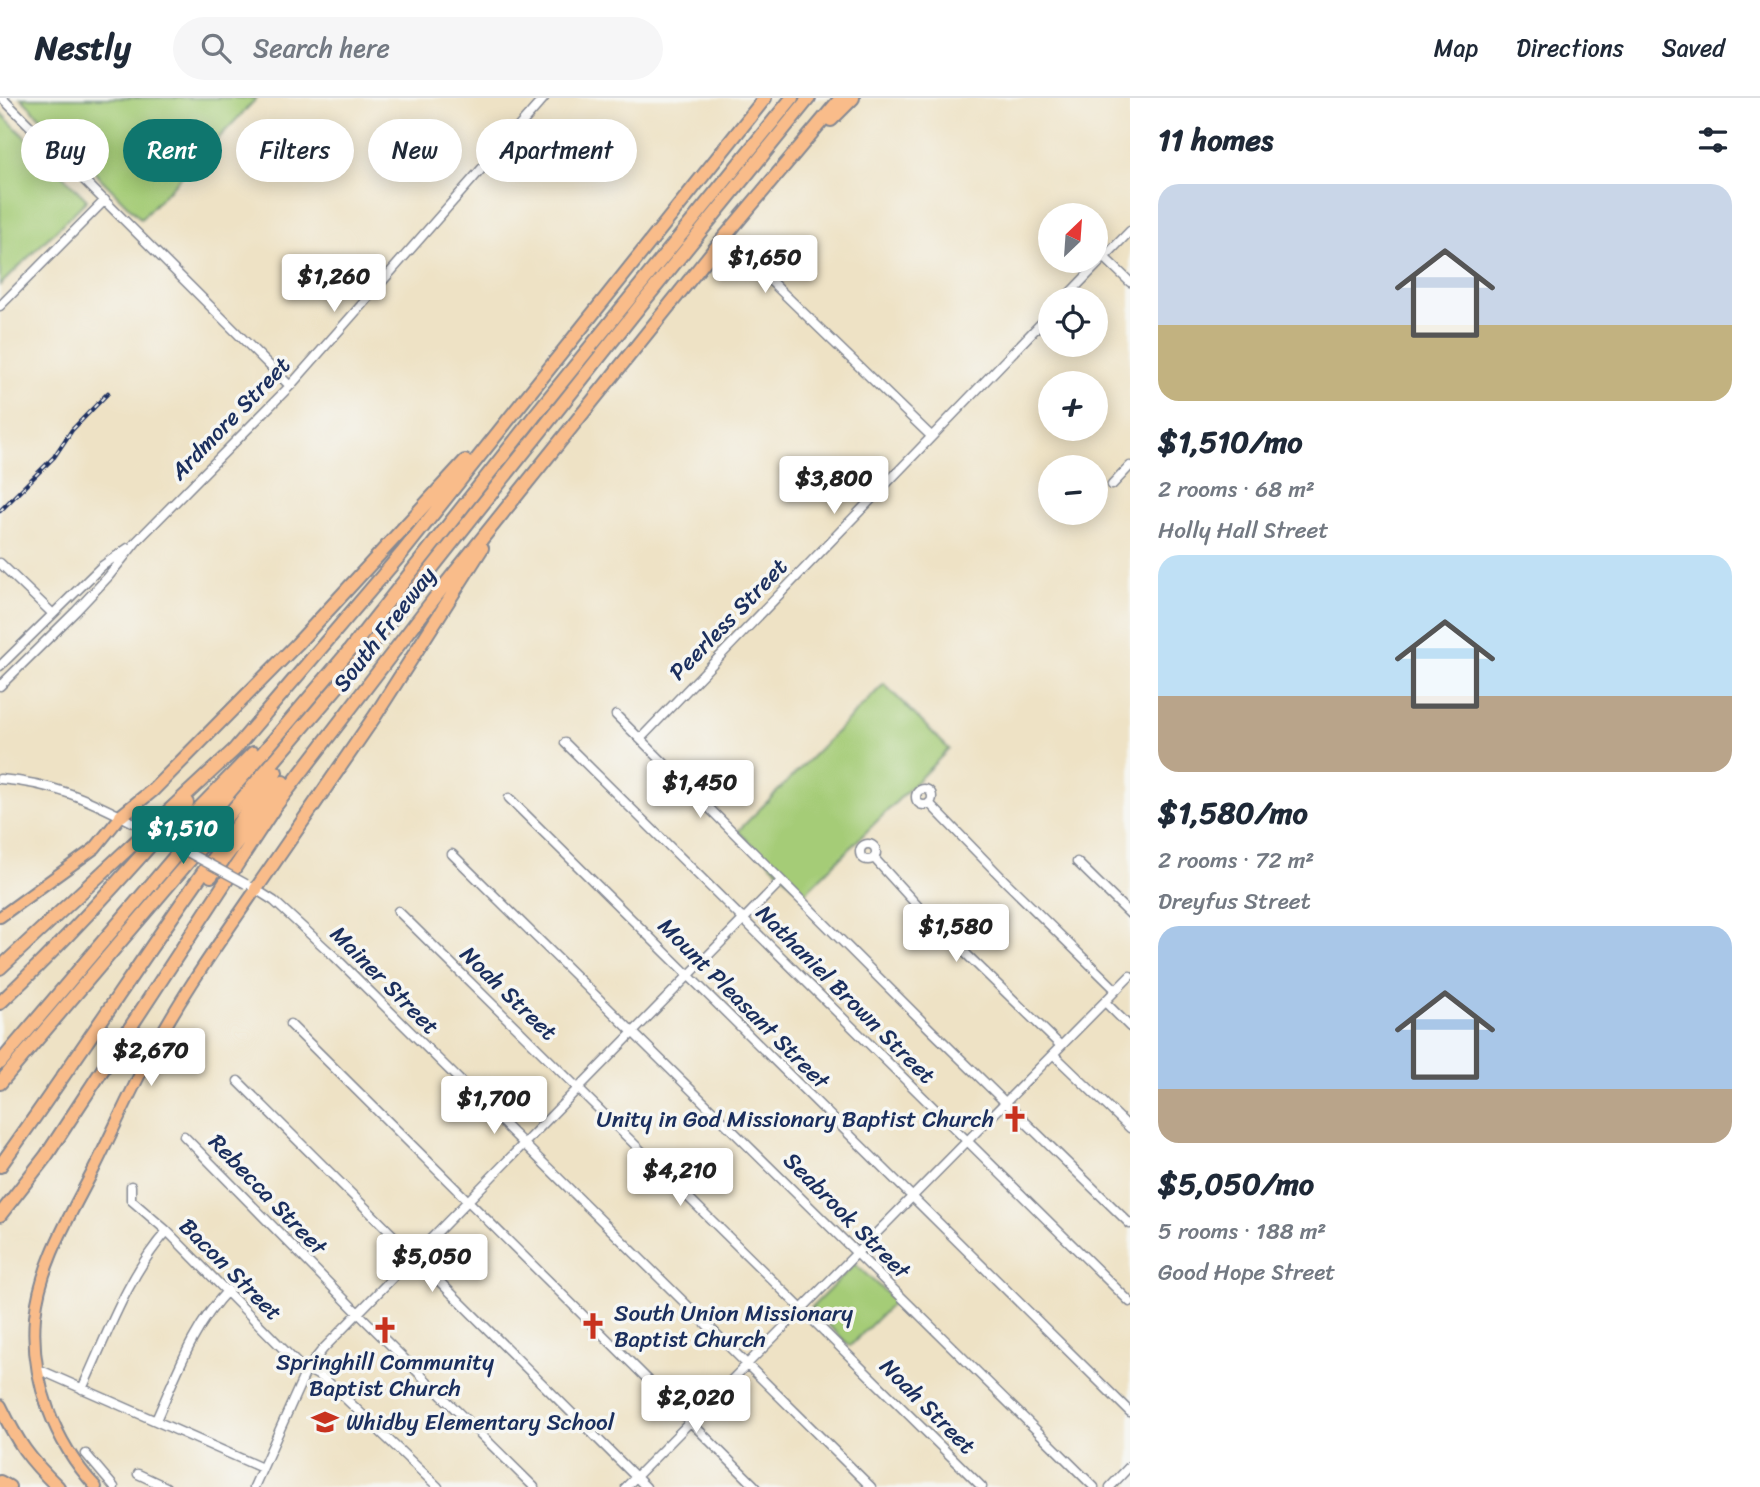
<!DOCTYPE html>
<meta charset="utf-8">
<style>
:root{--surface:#fff;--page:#f6f6f7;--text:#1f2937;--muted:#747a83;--line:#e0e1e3;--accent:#0f766e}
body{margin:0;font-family:Sriracha,sans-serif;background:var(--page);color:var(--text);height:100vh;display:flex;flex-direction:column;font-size:26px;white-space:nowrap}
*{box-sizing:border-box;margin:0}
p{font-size:23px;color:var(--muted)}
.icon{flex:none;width:38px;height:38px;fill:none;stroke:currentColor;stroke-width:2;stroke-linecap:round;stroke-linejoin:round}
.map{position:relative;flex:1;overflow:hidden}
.details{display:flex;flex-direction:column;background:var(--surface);width:630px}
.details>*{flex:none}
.hud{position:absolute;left:21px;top:21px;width:665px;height:63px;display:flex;gap:14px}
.needle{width:46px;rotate:25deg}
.controls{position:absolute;left:1038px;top:105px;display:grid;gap:14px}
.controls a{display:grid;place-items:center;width:70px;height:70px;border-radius:50%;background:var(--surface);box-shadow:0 4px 18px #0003;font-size:35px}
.price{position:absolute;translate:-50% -60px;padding:0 16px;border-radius:7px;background:#fff;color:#222;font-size:23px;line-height:46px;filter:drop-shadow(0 2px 4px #0008)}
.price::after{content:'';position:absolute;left:50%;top:42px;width:21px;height:16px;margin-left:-10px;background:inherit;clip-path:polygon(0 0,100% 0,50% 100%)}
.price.selected{background:var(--accent);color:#fff}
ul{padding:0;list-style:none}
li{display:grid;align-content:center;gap:14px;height:371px;padding:0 28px}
li span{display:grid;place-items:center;height:217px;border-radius:21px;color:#555}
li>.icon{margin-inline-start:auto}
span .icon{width:126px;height:126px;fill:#fffc;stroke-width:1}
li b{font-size:30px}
h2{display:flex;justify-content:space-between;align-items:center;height:84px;padding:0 28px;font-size:30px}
.tag{padding:0 24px;border-radius:32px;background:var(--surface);box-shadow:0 4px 18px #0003;font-size:24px;line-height:63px}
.tag.selected{background:var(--accent);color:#fff}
header{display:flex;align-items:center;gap:42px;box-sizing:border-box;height:98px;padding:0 35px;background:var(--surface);border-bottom:2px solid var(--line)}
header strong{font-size:33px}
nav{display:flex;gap:38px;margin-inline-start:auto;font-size:24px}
.search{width:490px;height:63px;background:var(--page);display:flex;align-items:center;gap:18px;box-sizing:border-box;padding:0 24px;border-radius:38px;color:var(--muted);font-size:26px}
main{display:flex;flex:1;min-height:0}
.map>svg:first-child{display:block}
.green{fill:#a5cc77;stroke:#607e6a;stroke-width:2}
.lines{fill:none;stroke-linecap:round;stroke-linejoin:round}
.minor-casing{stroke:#848892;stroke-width:11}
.major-casing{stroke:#848892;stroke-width:14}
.highway-casing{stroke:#848892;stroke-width:16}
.minor{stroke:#fff;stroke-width:8}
.major{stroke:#f9bc8a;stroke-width:10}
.highway{stroke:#f9bc8a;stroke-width:12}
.rail-casing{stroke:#1b2f5e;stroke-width:4.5}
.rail{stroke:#f6f6f2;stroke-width:2;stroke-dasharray:5;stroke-linecap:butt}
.minor-bridge-casing{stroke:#848892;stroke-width:11;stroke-linecap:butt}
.minor-bridge{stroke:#fff;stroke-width:8}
.labels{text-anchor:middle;stroke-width:7;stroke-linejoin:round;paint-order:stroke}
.street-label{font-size:23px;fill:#1b2f5e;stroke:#f6f6f2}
.poi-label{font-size:23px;fill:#1b2f5e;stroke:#f6f6f2;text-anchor:start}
</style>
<header>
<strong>Nestly</strong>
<div class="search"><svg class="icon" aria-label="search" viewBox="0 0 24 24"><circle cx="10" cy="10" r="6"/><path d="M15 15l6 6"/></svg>Search here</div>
<nav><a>Map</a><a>Directions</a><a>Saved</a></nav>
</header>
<main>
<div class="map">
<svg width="1130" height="1389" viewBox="0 0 1130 1389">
<rect width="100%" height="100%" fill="#f6f6f2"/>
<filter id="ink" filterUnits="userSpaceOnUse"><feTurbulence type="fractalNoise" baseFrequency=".0143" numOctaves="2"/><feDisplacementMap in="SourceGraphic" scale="14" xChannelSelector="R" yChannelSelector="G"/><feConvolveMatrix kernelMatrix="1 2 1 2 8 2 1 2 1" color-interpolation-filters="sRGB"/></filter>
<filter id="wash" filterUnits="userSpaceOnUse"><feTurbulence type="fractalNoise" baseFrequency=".00686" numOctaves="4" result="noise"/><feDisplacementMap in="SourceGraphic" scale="28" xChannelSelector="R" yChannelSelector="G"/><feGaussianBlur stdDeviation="1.57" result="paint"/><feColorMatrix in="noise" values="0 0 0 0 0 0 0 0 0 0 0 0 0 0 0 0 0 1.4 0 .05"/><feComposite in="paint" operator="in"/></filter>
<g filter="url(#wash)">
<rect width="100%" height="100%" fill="#eee2c5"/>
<!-- green -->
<path class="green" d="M 21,0 L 257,0 L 141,121 Z
M 0,14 L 87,102 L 0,187 Z
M 884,586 L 949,651 L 803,797 L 738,733 Z
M 855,1166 L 895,1203 L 850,1248 L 811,1210 Z"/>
</g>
<g filter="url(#ink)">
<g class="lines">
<defs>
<path id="minor" d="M 2,0 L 290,288
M 1104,159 L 1130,184
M 750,163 L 931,338
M 1064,201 L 1130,133
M 0,208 L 105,102
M 1112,387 L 1130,368
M 0,465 L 52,515
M 0,568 L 102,468 L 128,450
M 0,588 L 76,513 L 108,479 L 136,444 L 290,288 L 544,0
M 616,617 L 930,931 L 1130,1126
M 640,641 L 1050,216
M 565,645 L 1130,1204
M 0,681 C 52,685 88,701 134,725
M916 699a8 8 0 1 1 16 0a8 8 0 1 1-16 0Z
M 509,700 L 1130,1314
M 929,705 L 1005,783 L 1116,892
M860 754a8 8 0 1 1 16 0a8 8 0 1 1-16 0Z
M 452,756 L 1094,1389
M 874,760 L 925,816 L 1061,948
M 1077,764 L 1130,816
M 252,789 L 274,803 L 335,859 L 871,1389
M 398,813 L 982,1389
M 1105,904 L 1130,929
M 290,926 L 756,1389
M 1053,956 L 1130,1030
M 238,983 L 646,1389
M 184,1038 L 358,1215 L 534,1389
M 131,1088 L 131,1102 L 167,1133 L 298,1266 L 325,1281 L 438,1389
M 38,1271 L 262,1370
M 82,1291 C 107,1237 128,1177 167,1133
M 156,1322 C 176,1278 193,1228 228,1192
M 86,1356 L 114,1389
M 138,1376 L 166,1389
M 254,1389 L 307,1271 L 323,1251 L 781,783
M 626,1389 L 1130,878
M 1110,1389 L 1130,1368"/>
<path id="major" d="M 0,819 L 95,750 L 121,718
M 96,1389 C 54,1344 30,1281 35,1219 C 40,1166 70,1118 94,1071 C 113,1033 130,994 150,957 C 180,899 219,845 256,791"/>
<path id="highway" d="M 831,22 L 853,0
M 121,718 L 153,692 L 297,546 L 465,363
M 161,745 L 180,730 L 253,655
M 211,778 L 283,684
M 256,791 L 375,618 L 482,450
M 0,870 L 234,652 L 402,455 L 765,0
M 0,905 C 66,842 128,774 187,705
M 0,965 L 349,553 L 536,316 L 792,0
M 0,985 L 344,581 L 640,208 L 809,0
M 0,1068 C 94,938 179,802 276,674
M 0,1117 L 46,1058 L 274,710 L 440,493 L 717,148 L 841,0
M 0,1308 C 18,1345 28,1360 58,1389
M 0,1384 L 9,1389"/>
</defs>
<!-- minor casing -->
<use href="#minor" class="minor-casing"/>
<!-- major casing -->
<use href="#major" class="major-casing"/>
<!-- highway casing -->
<use href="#highway" class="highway-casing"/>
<!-- minor -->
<use href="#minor" class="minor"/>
<!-- major -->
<use href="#major" class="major"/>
<!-- highway -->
<use href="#highway" class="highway"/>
<defs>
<path id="rail" d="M 0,413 L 54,359 L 72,332 L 108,295"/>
</defs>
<!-- rail casing -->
<use href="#rail" class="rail-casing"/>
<!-- rail -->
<use href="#rail" class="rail"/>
<defs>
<path id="minor-bridge" d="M 134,725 L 246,786"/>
</defs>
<!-- minor-bridge casing -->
<use href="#minor-bridge" class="minor-bridge-casing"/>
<!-- minor-bridge -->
<use href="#minor-bridge" class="minor-bridge"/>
</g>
</g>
<!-- icons -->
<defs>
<symbol id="church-bare" viewBox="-9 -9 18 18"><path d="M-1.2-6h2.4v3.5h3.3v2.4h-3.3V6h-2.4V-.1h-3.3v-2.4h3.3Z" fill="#c8321e" stroke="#f6f6f2" stroke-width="2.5" paint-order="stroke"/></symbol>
<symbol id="school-bare" viewBox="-9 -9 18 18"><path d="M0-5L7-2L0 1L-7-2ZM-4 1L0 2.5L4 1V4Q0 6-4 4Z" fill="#c8321e" stroke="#f6f6f2" stroke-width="2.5" paint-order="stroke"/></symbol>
</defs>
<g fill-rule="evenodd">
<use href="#church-bare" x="996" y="1002" width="38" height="38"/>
<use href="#church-bare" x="574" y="1209" width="38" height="38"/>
<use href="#church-bare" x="366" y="1213" width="38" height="38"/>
<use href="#school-bare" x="306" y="1305" width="38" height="38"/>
</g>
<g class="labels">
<!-- street labels -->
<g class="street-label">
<text transform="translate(230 320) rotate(-46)" y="8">Ardmore Street</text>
<text transform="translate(728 521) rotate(-46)" y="8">Peerless Street</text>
<text transform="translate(384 531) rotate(-52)" y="8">South Freeway</text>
<text transform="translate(385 882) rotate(45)" y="8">Mainer Street</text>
<text transform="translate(509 895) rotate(44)" y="8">Noah Street</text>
<text transform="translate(846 896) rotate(45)" y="8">Nathaniel Brown Street</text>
<text transform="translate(744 905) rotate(45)" y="8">Mount Pleasant Street</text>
<text transform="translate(268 1096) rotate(46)" y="8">Rebecca Street</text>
<text transform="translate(847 1117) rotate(45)" y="8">Seabrook Street</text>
<text transform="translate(231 1171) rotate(45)" y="8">Bacon Street</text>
<text transform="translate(928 1308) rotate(45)" y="8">Noah Street</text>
</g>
<!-- poi labels -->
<g class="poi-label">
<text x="994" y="1029" text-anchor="end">Unity in God Missionary Baptist Church</text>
<text x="614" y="1223">South Union Missionary<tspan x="614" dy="26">Baptist Church</tspan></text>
<text x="385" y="1272" text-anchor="middle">Springhill Community<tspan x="385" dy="26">Baptist Church</tspan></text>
<text x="346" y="1332">Whidby Elementary School</text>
</g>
</g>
</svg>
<div class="controls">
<a><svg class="needle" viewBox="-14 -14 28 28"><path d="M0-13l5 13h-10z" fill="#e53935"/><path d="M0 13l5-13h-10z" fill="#747a83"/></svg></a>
<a><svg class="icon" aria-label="locate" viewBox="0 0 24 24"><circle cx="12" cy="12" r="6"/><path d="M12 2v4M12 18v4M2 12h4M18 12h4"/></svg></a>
<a>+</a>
<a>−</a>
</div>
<b class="price" style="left:765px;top:197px">$1,650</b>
<b class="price" style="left:334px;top:216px">$1,260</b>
<b class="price" style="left:834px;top:418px">$3,800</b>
<b class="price" style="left:700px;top:722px">$1,450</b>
<b class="price selected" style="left:183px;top:768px">$1,510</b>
<b class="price" style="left:956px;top:866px">$1,580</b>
<b class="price" style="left:151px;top:990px">$2,670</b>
<b class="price" style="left:494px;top:1038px">$1,700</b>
<b class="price" style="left:680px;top:1110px">$4,210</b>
<b class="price" style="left:432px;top:1196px">$5,050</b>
<b class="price" style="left:696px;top:1337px">$2,020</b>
<div class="hud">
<a class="tag">Buy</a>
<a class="tag selected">Rent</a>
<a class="tag">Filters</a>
<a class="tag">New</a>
<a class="tag">Apartment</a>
</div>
</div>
<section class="details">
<h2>11 homes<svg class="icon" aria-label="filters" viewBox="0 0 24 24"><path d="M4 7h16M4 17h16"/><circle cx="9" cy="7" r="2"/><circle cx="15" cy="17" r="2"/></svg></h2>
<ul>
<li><span style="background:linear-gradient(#c9d6e8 65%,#c2b280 0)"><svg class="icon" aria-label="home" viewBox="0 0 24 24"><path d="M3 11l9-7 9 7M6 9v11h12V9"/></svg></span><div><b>$1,510/mo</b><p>2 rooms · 68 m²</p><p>Holly Hall Street</p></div></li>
<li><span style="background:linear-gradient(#bfe0f5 65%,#b9a48a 0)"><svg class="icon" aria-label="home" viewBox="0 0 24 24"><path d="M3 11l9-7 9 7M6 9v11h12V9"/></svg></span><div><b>$1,580/mo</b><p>2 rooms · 72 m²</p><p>Dreyfus Street</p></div></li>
<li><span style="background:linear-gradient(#a9c7e8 75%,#b9a48a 0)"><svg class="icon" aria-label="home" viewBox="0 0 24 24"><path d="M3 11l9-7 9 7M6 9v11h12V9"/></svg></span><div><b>$5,050/mo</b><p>5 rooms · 188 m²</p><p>Good Hope Street</p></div></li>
</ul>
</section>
</main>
